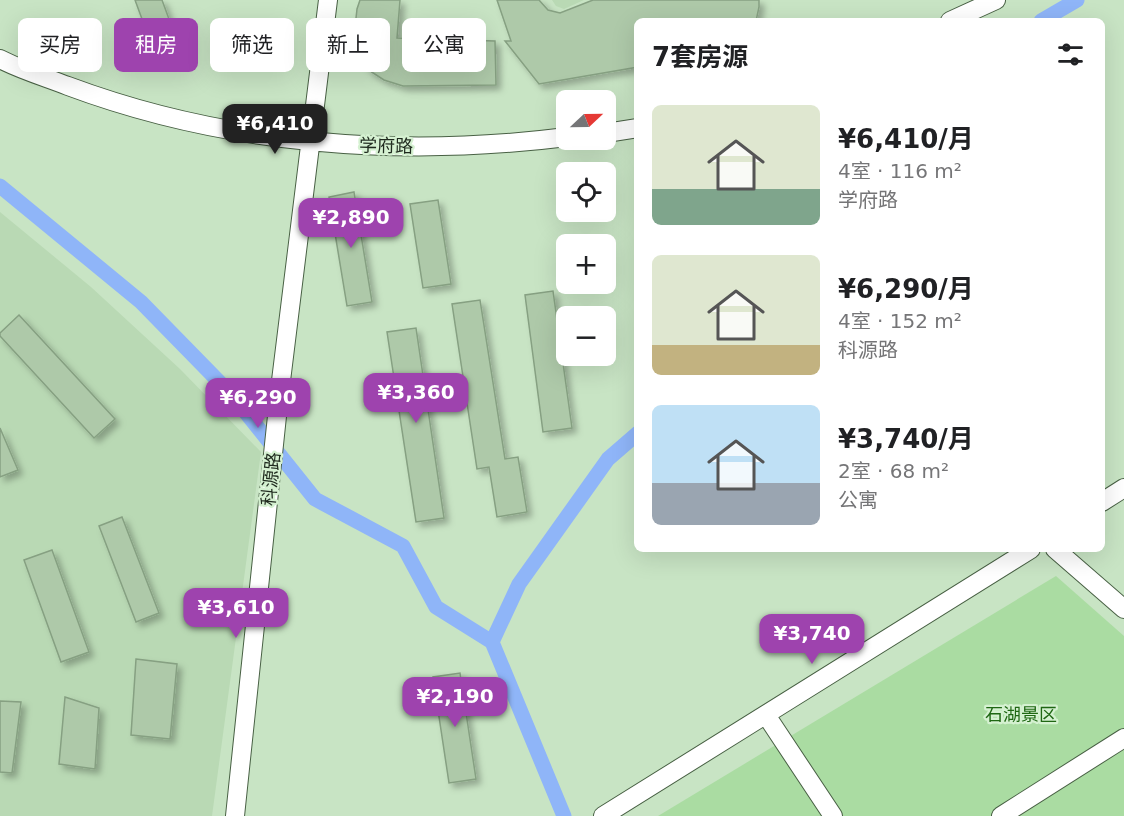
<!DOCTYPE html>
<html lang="zh">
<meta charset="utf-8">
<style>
:root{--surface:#fff;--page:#f6f6f6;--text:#202124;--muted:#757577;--accent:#9e43ae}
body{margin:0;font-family:"DejaVu Sans","Noto Sans SC",sans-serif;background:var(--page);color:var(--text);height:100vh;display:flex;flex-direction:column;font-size:22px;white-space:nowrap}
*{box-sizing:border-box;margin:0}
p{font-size:20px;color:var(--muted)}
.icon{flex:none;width:33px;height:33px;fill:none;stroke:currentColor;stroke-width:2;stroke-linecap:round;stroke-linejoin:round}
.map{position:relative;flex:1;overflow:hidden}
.drawer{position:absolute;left:634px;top:18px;width:471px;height:534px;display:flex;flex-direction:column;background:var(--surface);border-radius:9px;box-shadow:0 6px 24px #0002}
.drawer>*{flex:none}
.hud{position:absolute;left:18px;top:18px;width:526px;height:54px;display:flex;gap:12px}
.needle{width:39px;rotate:68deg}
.tools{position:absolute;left:556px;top:90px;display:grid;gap:12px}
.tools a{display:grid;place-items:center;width:60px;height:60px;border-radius:9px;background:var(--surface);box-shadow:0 6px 24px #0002;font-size:30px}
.price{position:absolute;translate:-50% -51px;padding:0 14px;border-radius:12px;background:var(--accent);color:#fff;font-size:20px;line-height:39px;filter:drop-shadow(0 2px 3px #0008)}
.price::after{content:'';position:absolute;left:50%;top:36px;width:18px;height:14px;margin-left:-9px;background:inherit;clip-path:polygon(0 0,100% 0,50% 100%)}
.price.active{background:#222;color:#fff}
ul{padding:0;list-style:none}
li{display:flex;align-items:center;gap:18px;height:150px;padding:0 18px}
li span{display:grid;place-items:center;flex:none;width:168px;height:120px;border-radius:9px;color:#555}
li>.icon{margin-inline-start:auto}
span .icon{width:72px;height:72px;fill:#fffc;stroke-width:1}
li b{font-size:26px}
h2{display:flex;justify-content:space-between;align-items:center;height:72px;padding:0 18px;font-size:26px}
.tag{padding:0 21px;border-radius:9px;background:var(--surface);box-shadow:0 6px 24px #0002;font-size:21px;line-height:54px}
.tag.active{background:var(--accent);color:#fff}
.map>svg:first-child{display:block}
.built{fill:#b9d9b4}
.green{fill:#aadca2}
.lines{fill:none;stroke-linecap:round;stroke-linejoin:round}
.canal{stroke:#8fb5f8;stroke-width:15}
.building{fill:#aec9a9;stroke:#86a082;stroke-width:1.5;filter:url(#shadow)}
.minor-casing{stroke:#486044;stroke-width:20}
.minor{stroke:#fff;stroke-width:18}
.labels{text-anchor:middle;stroke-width:4.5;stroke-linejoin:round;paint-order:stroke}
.street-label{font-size:18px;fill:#1f2a1e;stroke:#d5f1d1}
.park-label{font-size:18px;fill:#1f6713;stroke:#d5f1d1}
</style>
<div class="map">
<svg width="1124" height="816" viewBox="0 0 1124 816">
<defs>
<filter id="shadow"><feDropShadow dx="4.5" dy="4.5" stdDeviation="3" flood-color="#0004"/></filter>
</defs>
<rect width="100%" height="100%" fill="#c8e4c4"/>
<!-- built -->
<path class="built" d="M 552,0 L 584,0 L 564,9 L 556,6 Z
M 0,212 L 91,287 L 180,369 L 261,452 L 212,816 L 0,816 Z"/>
<!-- green -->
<path class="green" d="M 1056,576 L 1124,636 L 1124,816 L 658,816 Z"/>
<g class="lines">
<!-- canal -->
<path class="canal" d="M 1041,21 L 1077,0
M 0,186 L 141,302 L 231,394 L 315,499 L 403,546 L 436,607 L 492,642 L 564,816
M 492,642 L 519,584 L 608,459 L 638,433"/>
</g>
<!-- building -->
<path class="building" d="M 135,0 L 162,0 L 173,30 L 149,38 Z
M 360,0 L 400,0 L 397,38 L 495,41 L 496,85 L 403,86 L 384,80 L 370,71 L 353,46 L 357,9 Z
M 497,0 L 539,0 L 548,10 L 560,13 L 593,0 L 759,0 L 759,7 L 756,21 L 638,21 L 638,67 L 539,84 L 505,41 L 511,41 Z
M 354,192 L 372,302 L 347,306 L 329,197 Z
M 438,200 L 451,284 L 423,288 L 410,204 Z
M 553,291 L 572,428 L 543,432 L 525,295 Z
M 480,300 L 505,459 L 518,457 L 527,512 L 497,517 L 489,467 L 477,469 L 452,304 Z
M 19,315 L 115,419 L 94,438 L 0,336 L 0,333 Z
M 416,328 L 444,518 L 416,522 L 387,332 Z
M 0,428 L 18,470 L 0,477 Z
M 122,517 L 159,613 L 136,622 L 99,526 Z
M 52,550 L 89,652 L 61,662 L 24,560 Z
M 136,659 L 177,664 L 170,739 L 131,735 Z
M 460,673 L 476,779 L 449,783 L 433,677 Z
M 65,697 L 99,708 L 95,769 L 59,764 Z
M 0,701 L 21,702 L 12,773 L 0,772 Z"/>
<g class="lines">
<defs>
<path id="minor" d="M 950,21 L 996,0
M 0,59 C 21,70 45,77 68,86 C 226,145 400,158 567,137
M 606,133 L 638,128
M 1102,502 L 1124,488
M 1055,549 L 1124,609
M 766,715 L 833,816
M 235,816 L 279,397 L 328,0
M 603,816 L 1031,549
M 1001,816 L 1124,738"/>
</defs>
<!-- minor casing -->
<use href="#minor" class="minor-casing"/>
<!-- minor -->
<use href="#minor" class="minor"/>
</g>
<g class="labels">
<!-- street labels -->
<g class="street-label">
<text transform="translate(386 146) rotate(1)" y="6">学府路</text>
<text transform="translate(271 479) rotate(-84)" y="6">科源路</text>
</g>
<!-- park labels -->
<g class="park-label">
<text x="1021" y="721">石湖景区</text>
</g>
</g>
</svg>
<div class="tools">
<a><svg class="needle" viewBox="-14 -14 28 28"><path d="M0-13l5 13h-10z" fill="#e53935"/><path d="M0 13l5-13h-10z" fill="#757577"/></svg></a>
<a><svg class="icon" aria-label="locate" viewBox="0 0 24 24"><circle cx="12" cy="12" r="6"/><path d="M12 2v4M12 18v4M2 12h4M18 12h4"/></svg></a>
<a>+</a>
<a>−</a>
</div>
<b class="price active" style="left:275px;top:155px">¥6,410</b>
<b class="price" style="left:351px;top:249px">¥2,890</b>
<b class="price" style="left:416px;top:424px">¥3,360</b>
<b class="price" style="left:258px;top:429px">¥6,290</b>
<b class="price" style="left:236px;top:639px">¥3,610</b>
<b class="price" style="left:812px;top:665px">¥3,740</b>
<b class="price" style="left:455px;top:728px">¥2,190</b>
<div class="hud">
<a class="tag">买房</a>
<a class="tag active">租房</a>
<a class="tag">筛选</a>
<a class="tag">新上</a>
<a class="tag">公寓</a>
</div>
<section class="drawer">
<h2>7套房源<svg class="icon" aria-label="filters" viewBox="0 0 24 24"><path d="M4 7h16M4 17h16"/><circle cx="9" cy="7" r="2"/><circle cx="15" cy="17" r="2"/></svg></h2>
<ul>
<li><span style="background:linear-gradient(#dfe7d0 70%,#7fa58c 0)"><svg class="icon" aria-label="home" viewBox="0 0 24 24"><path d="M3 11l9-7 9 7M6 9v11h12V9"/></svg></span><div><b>¥6,410/月</b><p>4室 · 116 m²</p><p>学府路</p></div></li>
<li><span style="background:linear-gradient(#dfe7d0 75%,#c2b280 0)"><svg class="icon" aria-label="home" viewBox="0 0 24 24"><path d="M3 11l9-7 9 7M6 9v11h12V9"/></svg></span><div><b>¥6,290/月</b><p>4室 · 152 m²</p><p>科源路</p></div></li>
<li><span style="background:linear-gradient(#bfe0f5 65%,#9aa5b1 0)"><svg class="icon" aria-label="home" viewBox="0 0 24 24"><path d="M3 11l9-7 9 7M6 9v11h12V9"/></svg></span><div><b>¥3,740/月</b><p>2室 · 68 m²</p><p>公寓</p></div></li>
</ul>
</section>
</div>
